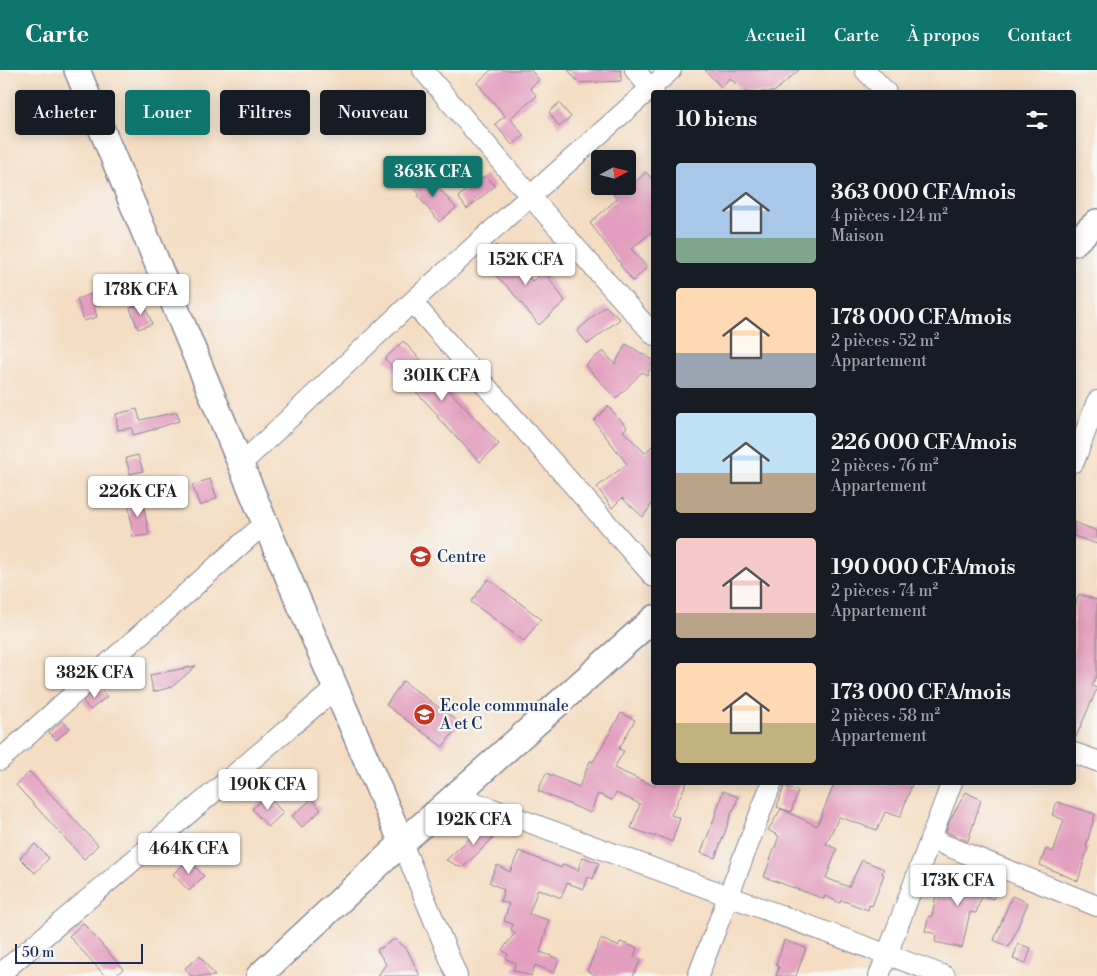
<!DOCTYPE html>
<html lang="fr">
<meta charset="utf-8">
<style>
:root{--surface:#171b24;--page:#20242c;--text:#f1f3f6;--muted:#9ea1a6;--accent:#0f766e}
body{margin:0;font-family:"Libre Bodoni",serif;background:var(--page);color:var(--text);height:100vh;display:flex;flex-direction:column;font-size:19px;white-space:nowrap}
*{box-sizing:border-box;margin:0}
p{font-size:16px;color:var(--muted)}
.icon{flex:none;width:28px;height:28px;fill:none;stroke:currentColor;stroke-width:2;stroke-linecap:round;stroke-linejoin:round}
.map{position:relative;flex:1;overflow:hidden}
.drawer{position:absolute;left:651px;top:20px;width:425px;height:695px;display:flex;flex-direction:column;background:var(--surface);border-radius:5px;box-shadow:0 2px 12px #0003}
.drawer>*{flex:none}
.guide{position:absolute;left:15px;top:20px;width:475px;height:45px;display:flex;gap:10px}
.needle{width:32px;rotate:83deg}
.controls{position:absolute;left:591px;top:80px;display:grid;gap:10px}
.controls a{display:grid;place-items:center;width:45px;height:45px;border-radius:5px;background:var(--surface);box-shadow:0 2px 12px #0003;font-size:25px}
.scale{position:absolute;left:15px;bottom:12px;width:128px;box-sizing:border-box;padding-left:5px;border:2px solid #1b2f5e;border-top:0;font-size:14px;line-height:18px;white-space:nowrap;color:#1b2f5e;-webkit-text-stroke:4px #f6f6f2;paint-order:stroke}
.price{position:absolute;translate:-50% -42px;padding:0 11px;border-radius:5px;background:#fff;color:#222;font-size:16px;line-height:32px;filter:drop-shadow(0 1px 2px #0008)}
.price::after{content:'';position:absolute;left:50%;top:30px;width:15px;height:11px;margin-left:-8px;background:inherit;clip-path:polygon(0 0,100% 0,50% 100%)}
.price.on{background:var(--accent);color:#fff}
ul{padding:0;list-style:none}
li{display:flex;align-items:center;gap:15px;height:125px;padding:0 25px}
li span{display:grid;place-items:center;flex:none;width:140px;height:100px;border-radius:5px;color:#555}
li>.icon{margin-inline-start:auto}
span .icon{width:60px;height:60px;fill:#fffc;stroke-width:1}
li b{font-size:21px}
h2{display:flex;justify-content:space-between;align-items:center;height:60px;padding:0 25px;font-size:21px}
.tag{padding:0 18px;border-radius:5px;background:var(--surface);box-shadow:0 2px 12px #0003;font-size:18px;line-height:45px}
.tag.on{background:var(--accent);color:#fff}
header{display:flex;align-items:center;gap:30px;box-sizing:border-box;height:70px;padding:0 25px;background:var(--accent);color:#fff}
header strong{font-size:24px}
nav{display:flex;gap:28px;margin-inline-start:auto;font-size:18px}
.map>svg:first-child{display:block}
.building{fill:#e39fbf}
.lines{fill:none;stroke-linecap:round;stroke-linejoin:round}
.minor-casing{stroke:#888690;stroke-width:22}
.major-casing{stroke:#888690;stroke-width:28}
.minor{stroke:#fff;stroke-width:20}
.major{stroke:#fff;stroke-width:25}
.labels{text-anchor:middle;stroke-width:4.5;stroke-linejoin:round;paint-order:stroke}
.poi-label{font-size:16px;fill:#1b2f5e;stroke:#f6f6f2;text-anchor:start}
</style>
<header>
<strong>Carte</strong>
<nav><a>Accueil</a><a>Carte</a><a>À propos</a><a>Contact</a></nav>
</header>
<div class="map">
<svg width="1097" height="906" viewBox="0 0 1097 906">
<rect width="100%" height="100%" fill="#f6f6f2"/>
<filter id="ink" filterUnits="userSpaceOnUse"><feTurbulence type="fractalNoise" baseFrequency=".02" numOctaves="2"/><feDisplacementMap in="SourceGraphic" scale="10" xChannelSelector="R" yChannelSelector="G"/><feConvolveMatrix kernelMatrix="1 2 1 2 8 2 1 2 1" color-interpolation-filters="sRGB"/></filter>
<filter id="wash" filterUnits="userSpaceOnUse"><feTurbulence type="fractalNoise" baseFrequency=".0096" numOctaves="4" result="noise"/><feDisplacementMap in="SourceGraphic" scale="20" xChannelSelector="R" yChannelSelector="G"/><feGaussianBlur stdDeviation="1.12" result="paint"/><feColorMatrix in="noise" values="0 0 0 0 0 0 0 0 0 0 0 0 0 0 0 0 0 1.4 0 .05"/><feComposite in="paint" operator="in"/></filter>
<g filter="url(#wash)">
<rect width="100%" height="100%" fill="#f4ddc3"/>
<g id="blocks">
<!-- building -->
<path class="building" d="M 491,0 L 531,0 L 539,10 L 530,18 L 537,26 L 510,48 L 524,66 L 512,75 L 495,54 L 505,46 L 477,13 Z
M 568,0 L 621,0 L 621,11 L 579,13 Z
M 705,0 L 799,0 L 774,22 L 744,22 L 730,8 L 721,17 Z
M 559,33 L 571,47 L 559,57 L 549,42 Z
M 646,102 L 654,111 L 654,160 L 631,179 L 647,197 L 633,211 L 620,195 L 621,194 L 590,153 L 617,129 L 607,116 L 630,117 Z
M 426,103 L 456,138 L 439,152 L 418,126 L 420,125 L 411,114 Z
M 486,105 L 495,116 L 467,139 L 458,127 Z
M 496,175 L 510,188 L 508,190 L 532,211 L 545,202 L 565,231 L 539,255 L 508,217 L 495,205 L 498,203 L 481,189 Z
M 118,214 L 122,227 L 94,237 L 97,247 L 84,251 L 77,229 Z
M 144,233 L 152,254 L 138,259 L 130,238 Z
M 605,236 L 620,249 L 588,274 L 577,261 Z
M 403,271 L 499,374 L 480,392 L 437,347 L 438,345 L 385,289 Z
M 626,274 L 654,291 L 647,305 L 642,302 L 616,329 L 585,295 L 603,281 L 615,294 Z
M 608,336 L 627,357 L 623,361 L 645,383 L 654,374 L 654,431 L 643,447 L 622,428 L 612,438 L 597,417 L 627,394 L 594,351 Z
M 137,339 L 140,350 L 177,342 L 179,351 L 148,361 L 133,365 L 132,358 L 118,360 L 116,344 Z
M 138,385 L 143,401 L 130,404 L 126,388 Z
M 210,409 L 217,428 L 200,436 L 192,415 Z
M 142,427 L 149,465 L 133,467 L 128,430 Z
M 1074,452 L 1097,461 L 1097,474 L 1074,466 Z
M 488,509 L 541,549 L 524,571 L 471,532 Z
M 1079,524 L 1097,530 L 1097,604 L 1092,616 L 1097,618 L 1097,619 L 1074,671 L 1074,539 Z
M 196,596 L 172,617 L 153,622 L 150,605 Z
M 403,611 L 460,653 L 443,677 L 386,635 Z
M 99,617 L 107,627 L 90,640 L 83,631 Z
M 621,643 L 635,650 L 619,679 L 624,681 L 614,698 L 654,716 L 656,712 L 687,712 L 671,745 L 680,748 L 672,772 L 656,765 L 655,767 L 631,758 L 640,734 L 616,723 L 612,730 L 598,724 L 590,743 L 538,721 L 546,703 L 579,717 L 590,691 L 593,692 Z
M 62,651 L 70,658 L 56,670 L 49,663 Z
M 30,702 L 98,775 L 84,789 L 16,715 Z
M 835,712 L 913,712 L 900,747 L 885,742 L 877,760 L 839,747 L 826,774 L 837,779 L 826,808 L 849,817 L 862,790 L 884,799 L 882,803 L 884,805 L 872,836 L 869,835 L 868,840 L 841,830 L 840,833 L 825,826 L 824,829 L 764,807 L 779,766 L 768,760 L 781,739 L 817,756 Z
M 784,716 L 798,721 L 791,742 L 777,737 Z
M 723,721 L 738,727 L 734,740 L 733,739 L 724,765 L 715,788 L 701,783 L 713,752 Z
M 966,722 L 981,730 L 968,771 L 946,762 L 949,752 Z
M 267,725 L 283,743 L 268,757 L 252,739 Z
M 312,729 L 321,740 L 302,757 L 292,746 Z
M 1057,732 L 1095,744 L 1086,777 L 1088,778 L 1078,811 L 1040,795 L 1046,779 L 1053,782 L 1064,750 L 1052,745 Z
M 490,751 L 499,762 L 476,785 L 462,798 L 446,790 L 470,768 L 471,768 Z
M 35,774 L 49,788 L 35,803 L 20,788 Z
M 519,781 L 561,798 L 563,794 L 578,800 L 583,787 L 599,793 L 593,809 L 588,807 L 584,819 L 567,813 L 561,828 L 538,819 L 529,844 L 549,850 L 540,882 L 559,889 L 554,903 L 535,895 L 531,906 L 513,900 L 516,893 L 506,889 L 508,884 L 502,880 L 516,862 L 511,860 L 513,854 L 504,851 L 509,834 L 500,831 L 504,820 L 489,812 L 497,795 L 510,802 Z
M 188,790 L 204,806 L 189,821 L 173,804 Z
M 961,796 L 978,803 L 976,808 L 997,815 L 993,829 L 982,825 L 976,843 L 970,842 L 962,878 L 935,872 L 936,864 L 925,861 L 929,846 L 932,846 L 936,826 L 941,827 L 945,812 L 954,814 Z
M 1012,826 L 1028,833 L 1009,877 L 994,870 Z
M 83,853 L 123,899 L 115,906 L 105,906 L 69,866 Z
M 395,869 L 407,879 L 420,906 L 378,906 L 386,894 L 377,880 Z
M 601,869 L 618,876 L 620,872 L 637,878 L 634,887 L 641,890 L 633,906 L 598,906 L 587,901 Z
M 784,870 L 806,878 L 796,906 L 776,906 L 779,897 L 776,895 Z
M 1018,874 L 1031,878 L 1026,893 L 1013,889 Z
M 200,886 L 215,906 L 191,906 L 185,898 Z"/>
</g>
</g>
<g filter="url(#ink)">
<use href="#blocks" fill-opacity="0" stroke="#888690" stroke-width="1"/>
<g class="lines">
<defs>
<path id="minor" d="M 423,0 L 530,126 L 654,265
M 635,0 L 654,23
M 865,0 L 886,22
M 412,232 L 654,507
M 1074,392 L 1097,331
M 241,394 L 412,232 L 671,0
M 1074,683 L 1097,691
M 0,690 L 265,453
M 455,725 L 945,906
M 930,769 L 1097,836
M 402,773 L 457,906
M 0,904 L 336,618
M 698,906 L 772,712
M 879,906 L 952,712"/>
<path id="major" d="M 77,0 L 265,453 L 402,773
M 1074,173 L 1097,152
M 259,906 L 402,773 L 654,548"/>
</defs>
<!-- minor casing -->
<use href="#minor" class="minor-casing"/>
<!-- major casing -->
<use href="#major" class="major-casing"/>
<!-- minor -->
<use href="#minor" class="minor"/>
<!-- major -->
<use href="#major" class="major"/>
</g>
</g>
<!-- icons -->
<defs>
<symbol id="school-disc" viewBox="-11 -11 22 22"><circle r="9.5" fill="#c8321e" stroke="#f6f6f2"/><path d="M0-5L7-2L0 1L-7-2ZM-4 1L0 2.5L4 1V4Q0 6-4 4Z" fill="#fff"/></symbol>
</defs>
<g fill-rule="evenodd">
<use href="#school-disc" x="408" y="474" width="25" height="25"/>
<use href="#school-disc" x="412" y="632" width="25" height="25"/>
</g>
<g class="labels">
<!-- poi labels -->
<g class="poi-label">
<text x="437" y="492">Centre</text>
<text x="440" y="641">Ecole communale<tspan x="440" dy="18">A et C</tspan></text>
</g>
</g>
</svg>
<div class="controls">
<a><svg class="needle" viewBox="-14 -14 28 28"><path d="M0-13l5 13h-10z" fill="#e53935"/><path d="M0 13l5-13h-10z" fill="#9ea1a6"/></svg></a>
</div>
<div class="scale">50 m</div>
<b class="price on" style="left:433px;top:128px">363K CFA</b>
<b class="price" style="left:526px;top:216px">152K CFA</b>
<b class="price" style="left:141px;top:246px">178K CFA</b>
<b class="price" style="left:442px;top:332px">301K CFA</b>
<b class="price" style="left:138px;top:448px">226K CFA</b>
<b class="price" style="left:95px;top:629px">382K CFA</b>
<b class="price" style="left:268px;top:741px">190K CFA</b>
<b class="price" style="left:474px;top:776px">192K CFA</b>
<b class="price" style="left:189px;top:805px">464K CFA</b>
<b class="price" style="left:958px;top:837px">173K CFA</b>
<div class="guide">
<a class="tag">Acheter</a>
<a class="tag on">Louer</a>
<a class="tag">Filtres</a>
<a class="tag">Nouveau</a>
</div>
<section class="drawer">
<h2>10 biens<svg class="icon" aria-label="filters" viewBox="0 0 24 24"><path d="M4 7h16M4 17h16"/><circle cx="9" cy="7" r="2"/><circle cx="15" cy="17" r="2"/></svg></h2>
<ul>
<li><span style="background:linear-gradient(#a9c7e8 75%,#7fa58c 0)"><svg class="icon" aria-label="home" viewBox="0 0 24 24"><path d="M3 11l9-7 9 7M6 9v11h12V9"/></svg></span><div><b>363 000 CFA/mois</b><p>4 pièces · 124 m²</p><p>Maison</p></div></li>
<li><span style="background:linear-gradient(#ffd9b3 65%,#9aa5b1 0)"><svg class="icon" aria-label="home" viewBox="0 0 24 24"><path d="M3 11l9-7 9 7M6 9v11h12V9"/></svg></span><div><b>178 000 CFA/mois</b><p>2 pièces · 52 m²</p><p>Appartement</p></div></li>
<li><span style="background:linear-gradient(#bfe0f5 60%,#b9a48a 0)"><svg class="icon" aria-label="home" viewBox="0 0 24 24"><path d="M3 11l9-7 9 7M6 9v11h12V9"/></svg></span><div><b>226 000 CFA/mois</b><p>2 pièces · 76 m²</p><p>Appartement</p></div></li>
<li><span style="background:linear-gradient(#f6c9c9 75%,#b9a48a 0)"><svg class="icon" aria-label="home" viewBox="0 0 24 24"><path d="M3 11l9-7 9 7M6 9v11h12V9"/></svg></span><div><b>190 000 CFA/mois</b><p>2 pièces · 74 m²</p><p>Appartement</p></div></li>
<li><span style="background:linear-gradient(#ffd9b3 60%,#c2b280 0)"><svg class="icon" aria-label="home" viewBox="0 0 24 24"><path d="M3 11l9-7 9 7M6 9v11h12V9"/></svg></span><div><b>173 000 CFA/mois</b><p>2 pièces · 58 m²</p><p>Appartement</p></div></li>
</ul>
</section>
</div>
